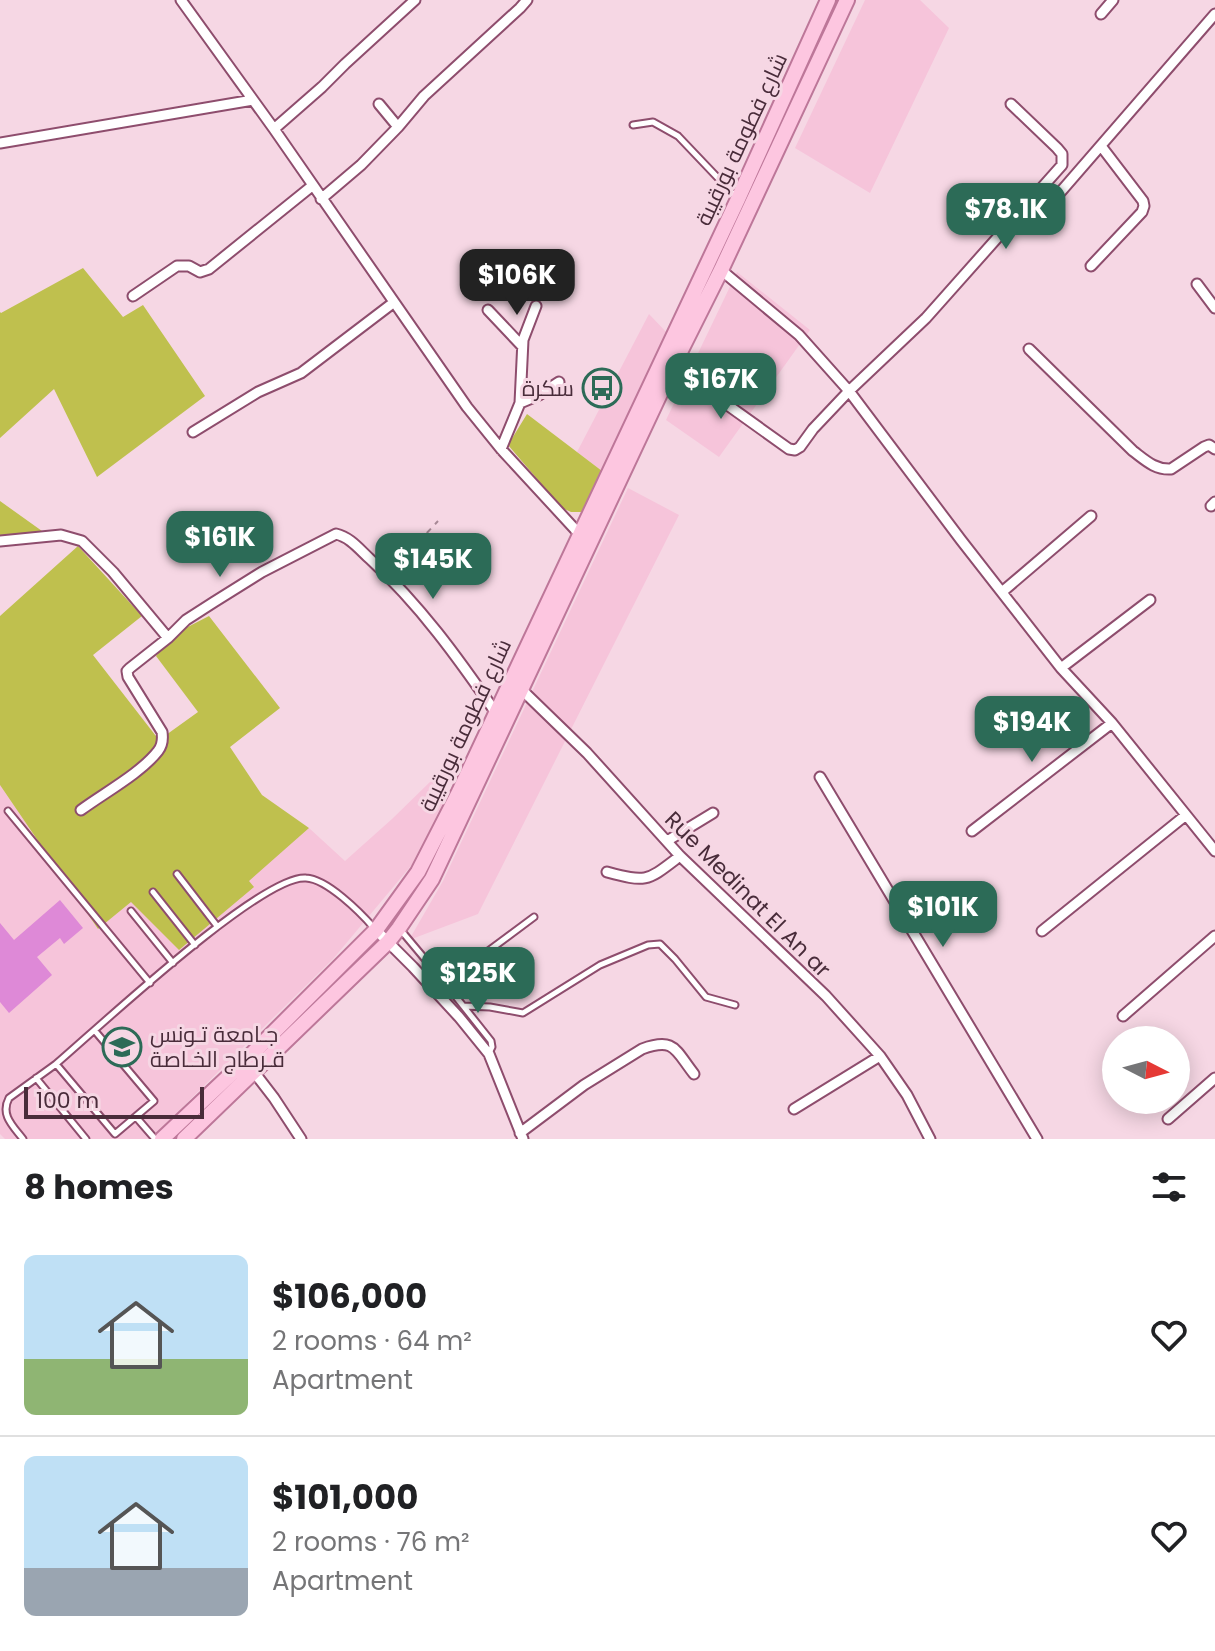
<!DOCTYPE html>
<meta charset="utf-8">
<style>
:root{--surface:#fff;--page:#f2f2f2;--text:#202124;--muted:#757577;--line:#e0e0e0;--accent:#2c6b57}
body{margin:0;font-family:Poppins,Cairo,sans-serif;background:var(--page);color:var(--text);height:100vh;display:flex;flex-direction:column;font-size:30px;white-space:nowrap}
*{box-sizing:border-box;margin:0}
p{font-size:26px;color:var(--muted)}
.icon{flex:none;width:44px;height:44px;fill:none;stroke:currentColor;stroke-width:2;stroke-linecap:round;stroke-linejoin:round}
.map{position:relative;height:1139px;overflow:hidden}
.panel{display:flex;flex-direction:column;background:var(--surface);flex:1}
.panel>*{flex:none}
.needle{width:52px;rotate:96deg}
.controls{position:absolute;left:1102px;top:1026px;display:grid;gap:16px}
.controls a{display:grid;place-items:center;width:88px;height:88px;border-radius:50%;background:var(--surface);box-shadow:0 4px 20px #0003;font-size:40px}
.scale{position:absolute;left:24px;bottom:20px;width:180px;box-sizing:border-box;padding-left:8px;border:4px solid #492c3a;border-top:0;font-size:22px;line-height:28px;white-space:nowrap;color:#492c3a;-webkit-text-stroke:6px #f6d7e4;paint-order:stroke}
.price{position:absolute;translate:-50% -68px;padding:0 18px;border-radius:16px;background:var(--accent);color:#fff;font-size:26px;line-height:52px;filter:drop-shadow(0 2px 4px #0008)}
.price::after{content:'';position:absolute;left:50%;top:48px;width:24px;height:18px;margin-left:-12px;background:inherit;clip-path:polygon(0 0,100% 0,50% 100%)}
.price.selected{background:#222;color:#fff}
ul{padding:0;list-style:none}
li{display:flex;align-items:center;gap:24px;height:200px;padding:0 24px}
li+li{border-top:2px solid var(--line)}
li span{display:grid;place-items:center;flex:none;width:224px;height:160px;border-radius:12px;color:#555}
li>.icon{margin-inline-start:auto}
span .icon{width:96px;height:96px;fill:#fffc;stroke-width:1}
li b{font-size:34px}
h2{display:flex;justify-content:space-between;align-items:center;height:96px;padding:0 24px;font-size:34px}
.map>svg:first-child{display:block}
.built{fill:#f6c4da}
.green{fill:#bfc04e}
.building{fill:#de89d7}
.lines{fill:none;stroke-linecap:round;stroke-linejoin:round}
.service-casing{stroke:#8e4d6d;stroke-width:9}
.minor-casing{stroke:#8e4d6d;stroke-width:13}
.primary-casing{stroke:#bd7799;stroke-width:18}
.path{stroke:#a78996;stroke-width:2;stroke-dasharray:6 6;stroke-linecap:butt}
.service{stroke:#fff;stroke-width:5}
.minor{stroke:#fff;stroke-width:9}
.primary{stroke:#fdc6e0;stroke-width:14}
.labels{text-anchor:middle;stroke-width:6;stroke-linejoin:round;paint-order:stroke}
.street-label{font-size:22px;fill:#492c3a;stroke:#f6d7e4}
.poi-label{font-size:22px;fill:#492c3a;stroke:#f6d7e4;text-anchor:end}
</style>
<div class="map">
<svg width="1215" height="1139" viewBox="0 0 1215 1139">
<rect width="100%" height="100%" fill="#f6d7e4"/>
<!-- built -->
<path class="built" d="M 865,0 L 920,0 L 949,28 L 870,193 L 795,148 Z
M 737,272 L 810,330 L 719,457 L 666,420 Z
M 649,314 L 668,334 L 602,471 L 577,452 Z
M 628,488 L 679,515 L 478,914 L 409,940 L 443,881 Z
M 432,780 L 449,794 L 415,861 L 333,959 L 150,1139 L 5,1139 L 0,1134 L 0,785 L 98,929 L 206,840 L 309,828 L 345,861 L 392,819 Z"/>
<!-- green -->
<path class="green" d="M 83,268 L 123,317 L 143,305 L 205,396 L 97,477 L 54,389 L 0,438 L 0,312 L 1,313 Z
M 527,414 L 602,471 L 582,512 L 571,512 L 562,508 L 508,445 Z
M 0,501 L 49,536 L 0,543 Z
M 78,546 L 142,616 L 93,655 L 159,740 L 198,712 L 156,656 L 174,634 L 209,616 L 280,708 L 230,747 L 262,795 L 309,828 L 249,881 L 254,887 L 179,950 L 131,902 L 98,929 L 0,785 L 0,616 Z"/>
<!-- building -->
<path class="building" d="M 60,900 L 83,928 L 64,944 L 60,938 L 37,957 L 52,975 L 9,1013 L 0,1002 L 0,923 L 14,940 Z"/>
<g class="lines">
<defs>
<path id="service" d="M 633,125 L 653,122 L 678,136 L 737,198
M 8,811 L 150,983
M 177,874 L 217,926
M 153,892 L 195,945
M 131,911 L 173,963
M 399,928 L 445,983
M 464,1006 L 490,1007 L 523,1013 L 600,965 L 648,945 L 660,944 L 675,959 L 706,997 L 735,1005
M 95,1031 L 154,1101 L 115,1134 L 56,1064 C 96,1030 262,874 306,878 C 327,879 360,912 374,928
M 489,1053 L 492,1047 L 491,1041 L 445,983 L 534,917
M 36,1078 L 86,1139
M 136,1117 L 155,1139
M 23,1139 C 13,1126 0,1115 9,1098 L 56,1064"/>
<path id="minor" d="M 181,0 L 274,129 L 467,407 L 501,449 L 583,538
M 1101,14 L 1113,0
M 379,104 L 398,127
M 274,129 L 322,87 L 345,64 L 415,0
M 0,143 L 253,100
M 321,199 L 361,165 L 398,127 L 424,96 L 520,8 L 527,0
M 1031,226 L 1215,14
M 1091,266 L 1142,212 L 1144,206 L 1143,201 L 1101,146
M 721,270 L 799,335 L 849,391 L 961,540 L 1061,668 L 1112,723 L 1215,851
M 1197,284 L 1215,308
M 133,296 L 177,266 L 189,266 L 200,272 L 209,269 L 312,186
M 488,310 L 522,346
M 1029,349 L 1133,451 C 1145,460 1155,470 1171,469 L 1204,447 L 1209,445 L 1215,449
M 673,366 L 789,449 L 795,450 L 800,447 L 813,429 L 849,391 L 926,318 L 1062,165 L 1062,154 L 1057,148 L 1011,104
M 520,403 L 523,340 L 536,306
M 193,432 L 258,392 L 301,373 L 393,303
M 501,449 L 520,403 L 539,395 L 559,382
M 1211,506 L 1215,502
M 0,541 L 61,535 L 82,541 L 113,572 L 168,638
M 1002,592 L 1091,516
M 1061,668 L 1150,600
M 522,690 L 587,753 L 680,856 L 826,996 L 880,1056 L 907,1095 L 930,1139
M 820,777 L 1037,1139
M 81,810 C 104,793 141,773 158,751 C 163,745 163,739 162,732 L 128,677 L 127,671 L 130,668 L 168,638 L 186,620 L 214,602 L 262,572 L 336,534 C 350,537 360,550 370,559 C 420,605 458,658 496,713
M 972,831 L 1112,723
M 667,841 L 713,813
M 607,872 C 648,883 647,881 680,856
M 376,930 L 413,967 L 459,1017 L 489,1054 L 523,1139
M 1042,931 L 1186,815
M 1123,1016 L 1215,936
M 254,1072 L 274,1098 L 301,1139
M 794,1109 L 880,1056
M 1168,1119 L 1215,1078
M 520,1133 L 584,1085 L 642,1049 C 675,1037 675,1050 694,1074"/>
<path id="primary" d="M 162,1139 L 244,1062 L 376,930 L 418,872 L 459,792 L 738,199 L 828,0
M 184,1139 L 388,942 L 399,928 L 432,879 L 673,366 L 721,270 L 847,0"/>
</defs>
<!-- service casing -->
<use href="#service" class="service-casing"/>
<!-- minor casing -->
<use href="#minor" class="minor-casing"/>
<!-- primary casing -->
<use href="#primary" class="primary-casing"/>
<!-- path -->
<path class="path" d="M 394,568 L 438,521"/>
<!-- service -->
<use href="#service" class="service"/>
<!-- minor -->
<use href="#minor" class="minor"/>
<!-- primary -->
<use href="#primary" class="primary"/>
</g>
<!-- icons -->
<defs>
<symbol id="bus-ring" viewBox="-11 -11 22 22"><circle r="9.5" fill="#f6d7e4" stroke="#2c6b57" stroke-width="1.5"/><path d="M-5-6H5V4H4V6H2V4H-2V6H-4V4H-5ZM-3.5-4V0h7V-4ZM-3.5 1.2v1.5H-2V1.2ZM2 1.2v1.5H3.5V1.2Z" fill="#2c6b57"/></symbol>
<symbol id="university-ring" viewBox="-11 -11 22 22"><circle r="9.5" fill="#f6d7e4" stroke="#2c6b57" stroke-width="1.5"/><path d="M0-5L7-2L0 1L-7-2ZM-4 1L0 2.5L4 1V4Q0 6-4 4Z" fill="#2c6b57"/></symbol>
</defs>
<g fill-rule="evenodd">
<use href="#bus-ring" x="580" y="366" width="44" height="44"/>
<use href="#university-ring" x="100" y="1025" width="44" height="44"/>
</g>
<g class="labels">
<!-- street labels -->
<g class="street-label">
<text transform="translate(741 139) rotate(-65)" y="8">شارع فطومة بورقيبة</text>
<text transform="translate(465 725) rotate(-65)" y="8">شارع فطومة بورقيبة</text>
<text transform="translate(748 894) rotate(45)" y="8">Rue Medinat El An ar</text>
</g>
<!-- poi labels -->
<g class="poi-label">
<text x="574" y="396">سكرة</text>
<text x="150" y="1042" text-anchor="start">جـامعة تـونس<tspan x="150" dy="25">قـرطاج الخـاصة</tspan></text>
</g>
</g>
</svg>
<div class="controls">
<a><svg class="needle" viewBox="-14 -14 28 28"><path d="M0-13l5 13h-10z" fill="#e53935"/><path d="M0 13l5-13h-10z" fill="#757577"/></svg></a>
</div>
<div class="scale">100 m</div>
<b class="price" style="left:1006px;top:251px">$78.1K</b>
<b class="price selected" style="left:517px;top:317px">$106K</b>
<b class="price" style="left:721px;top:421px">$167K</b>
<b class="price" style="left:220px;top:579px">$161K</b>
<b class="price" style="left:433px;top:601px">$145K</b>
<b class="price" style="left:1032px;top:764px">$194K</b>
<b class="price" style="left:943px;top:949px">$101K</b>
<b class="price" style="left:478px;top:1015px">$125K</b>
</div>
<section class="panel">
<h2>8 homes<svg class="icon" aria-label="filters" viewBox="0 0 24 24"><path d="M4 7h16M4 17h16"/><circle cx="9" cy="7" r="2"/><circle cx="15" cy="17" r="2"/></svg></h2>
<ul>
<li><span style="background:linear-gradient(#bfe0f5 65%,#8fb573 0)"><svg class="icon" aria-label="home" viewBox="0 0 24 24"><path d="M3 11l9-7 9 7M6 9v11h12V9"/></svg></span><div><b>$106,000</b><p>2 rooms · 64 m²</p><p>Apartment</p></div><svg class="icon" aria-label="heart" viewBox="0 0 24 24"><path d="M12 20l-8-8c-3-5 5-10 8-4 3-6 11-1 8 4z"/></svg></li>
<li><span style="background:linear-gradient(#bfe0f5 70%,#9aa5b1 0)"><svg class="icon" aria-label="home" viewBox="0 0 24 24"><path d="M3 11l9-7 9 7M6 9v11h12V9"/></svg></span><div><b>$101,000</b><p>2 rooms · 76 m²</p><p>Apartment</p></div><svg class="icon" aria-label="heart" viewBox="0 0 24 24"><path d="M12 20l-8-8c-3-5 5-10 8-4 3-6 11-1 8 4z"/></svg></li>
</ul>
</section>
